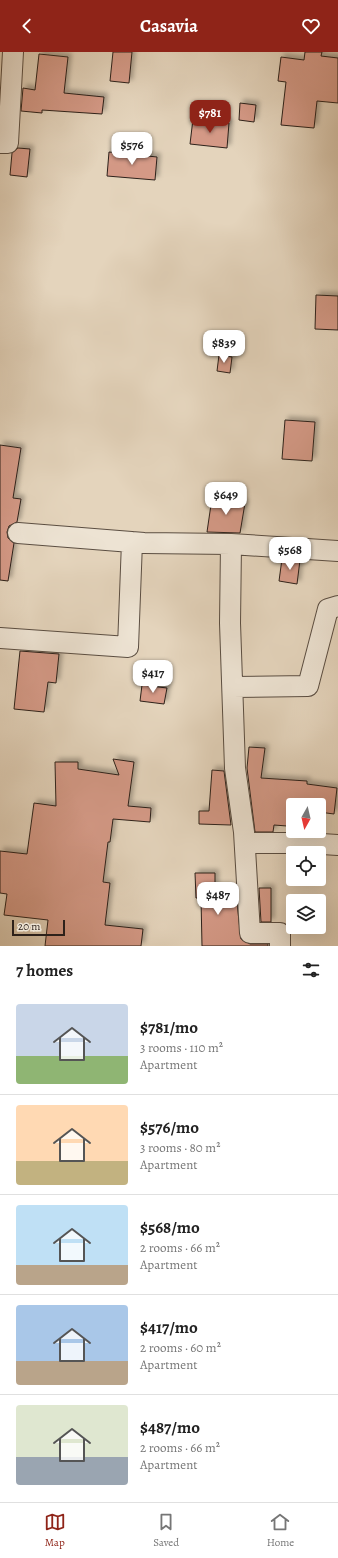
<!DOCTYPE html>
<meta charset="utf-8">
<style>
:root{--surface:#fff;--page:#f2f2f2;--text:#222;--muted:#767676;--line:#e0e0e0;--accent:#8f2418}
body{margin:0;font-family:Alegreya,serif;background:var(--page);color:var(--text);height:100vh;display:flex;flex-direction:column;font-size:15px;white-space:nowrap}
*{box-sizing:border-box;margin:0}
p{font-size:13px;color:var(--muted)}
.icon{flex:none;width:22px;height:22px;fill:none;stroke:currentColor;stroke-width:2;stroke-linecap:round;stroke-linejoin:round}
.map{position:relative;height:894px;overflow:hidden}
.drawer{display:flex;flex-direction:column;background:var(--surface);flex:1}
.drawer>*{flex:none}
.needle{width:26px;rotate:188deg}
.controls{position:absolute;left:286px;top:746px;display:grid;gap:8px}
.controls a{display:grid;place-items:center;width:40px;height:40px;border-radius:4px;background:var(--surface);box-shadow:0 4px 16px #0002;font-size:20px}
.scale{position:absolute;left:12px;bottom:10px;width:53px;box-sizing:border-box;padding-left:4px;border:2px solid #2d211a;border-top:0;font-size:11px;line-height:14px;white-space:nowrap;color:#2d211a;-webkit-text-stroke:3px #ede3d3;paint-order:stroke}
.price{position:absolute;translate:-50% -34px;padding:0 9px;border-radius:8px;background:#fff;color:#222;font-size:13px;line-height:26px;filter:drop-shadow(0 1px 2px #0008)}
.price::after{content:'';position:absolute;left:50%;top:24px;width:12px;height:9px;margin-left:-6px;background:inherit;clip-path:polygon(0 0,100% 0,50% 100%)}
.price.selected{background:var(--accent);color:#fff}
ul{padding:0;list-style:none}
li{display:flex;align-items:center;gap:12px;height:100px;padding:0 16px}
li+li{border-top:1px solid var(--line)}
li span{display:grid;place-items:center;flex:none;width:112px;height:80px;border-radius:4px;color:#555}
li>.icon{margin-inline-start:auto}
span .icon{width:48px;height:48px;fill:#fffc;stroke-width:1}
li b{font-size:17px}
h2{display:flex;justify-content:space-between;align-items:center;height:48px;padding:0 16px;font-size:17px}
header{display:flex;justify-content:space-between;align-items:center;height:52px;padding:0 16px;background:var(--accent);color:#fff;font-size:18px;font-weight:700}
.tabs{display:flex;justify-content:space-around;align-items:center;height:56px;border-top:1px solid var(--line);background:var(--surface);font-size:11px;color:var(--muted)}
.tabs a{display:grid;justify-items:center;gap:2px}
.tabs .selected{color:var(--accent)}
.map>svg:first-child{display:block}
.building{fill:#d49986;stroke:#2d211a;filter:url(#shadow)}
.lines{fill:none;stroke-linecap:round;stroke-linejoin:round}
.street-casing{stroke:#5b4e42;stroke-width:22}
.street{stroke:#ede3d3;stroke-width:20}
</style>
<header><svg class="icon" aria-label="back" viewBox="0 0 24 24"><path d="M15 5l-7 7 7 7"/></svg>Casavia<svg class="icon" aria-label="heart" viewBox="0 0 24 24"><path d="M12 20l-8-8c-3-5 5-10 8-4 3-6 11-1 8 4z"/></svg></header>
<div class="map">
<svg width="338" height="894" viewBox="0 0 338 894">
<defs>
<filter id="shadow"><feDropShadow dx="3.5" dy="-3.5" stdDeviation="2" flood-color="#0004"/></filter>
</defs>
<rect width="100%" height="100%" fill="#e4d4bc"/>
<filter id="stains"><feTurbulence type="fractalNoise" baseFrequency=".005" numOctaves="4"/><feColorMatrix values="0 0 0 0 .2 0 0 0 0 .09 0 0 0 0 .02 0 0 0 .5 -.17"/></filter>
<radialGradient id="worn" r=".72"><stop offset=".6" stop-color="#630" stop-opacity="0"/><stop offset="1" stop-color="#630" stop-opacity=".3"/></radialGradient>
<!-- building -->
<path class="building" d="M 113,0 L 132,0 L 129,31 L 110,29 Z
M 305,0 L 322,0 L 321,4 L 338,6 L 338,51 L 317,49 L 314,76 L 281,73 L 286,30 L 278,29 L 281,5 L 304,8 Z
M 39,2 L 68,5 L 64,41 L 104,45 L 102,62 L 42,58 L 42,61 L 21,59 L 23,36 L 35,38 Z
M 240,51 L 256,53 L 254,70 L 239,68 Z
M 193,67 L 229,71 L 227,96 L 190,92 Z
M 18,96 L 30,97 L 27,125 L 10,123 L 12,101 Z
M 109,100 L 157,105 L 155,128 L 107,124 Z
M 316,243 L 338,244 L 338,278 L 315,277 Z
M 219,303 L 232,305 L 230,321 L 217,319 Z
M 285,368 L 315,370 L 312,409 L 282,407 Z
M 0,393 L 21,396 L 13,446 L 21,447 L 17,470 L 9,474 L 7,480 L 8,486 L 14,491 L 8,529 L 0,528 Z
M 212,446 L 245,451 L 240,481 L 207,480 Z
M 282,507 L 300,508 L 297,532 L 279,529 Z
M 20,599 L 59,602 L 56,631 L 48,630 L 44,660 L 14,657 Z
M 142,633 L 167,636 L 164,652 L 140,649 Z
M 249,695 L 265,696 L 261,726 L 307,729 L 307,732 L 337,736 L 334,762 L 319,760 L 319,753 L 289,753 L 287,774 L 274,773 L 273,780 L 255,780 L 247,716 Z
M 113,707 L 134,710 L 128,754 L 151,756 L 150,770 L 113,767 L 110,790 L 108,790 L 103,830 L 110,831 L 105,873 L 143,877 L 141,894 L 45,894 L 48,868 L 4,863 L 7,842 L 0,841 L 0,799 L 27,802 L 34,751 L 56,754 L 55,710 L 78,710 L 78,717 L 119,723 Z
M 212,718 L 224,719 L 231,773 L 199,772 L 199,759 L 209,759 Z
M 195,821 L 215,821 L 215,850 L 237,851 L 241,887 L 250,892 L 268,892 L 268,894 L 202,894 L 201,846 L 196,846 Z
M 259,836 L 271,836 L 271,870 L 261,870 Z"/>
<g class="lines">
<defs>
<path id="street" d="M 0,91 L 8,91 L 13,0
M 18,481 L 144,491 L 231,492
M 0,586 L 128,595 L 132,490
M 233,635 L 308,634 L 328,557 L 338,554
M 245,791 L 306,791 L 338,793
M 280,894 L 280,881 L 250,881 L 244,780 L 235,716 L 230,571 L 231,492 L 338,499"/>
</defs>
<!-- street casing -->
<use href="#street" class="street-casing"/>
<!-- street -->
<use href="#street" class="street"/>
</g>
<rect width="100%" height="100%" filter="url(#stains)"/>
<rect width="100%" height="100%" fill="url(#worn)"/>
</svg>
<div class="controls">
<a><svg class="needle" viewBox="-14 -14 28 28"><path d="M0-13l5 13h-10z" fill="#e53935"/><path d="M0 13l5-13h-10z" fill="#767676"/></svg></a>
<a><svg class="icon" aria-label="locate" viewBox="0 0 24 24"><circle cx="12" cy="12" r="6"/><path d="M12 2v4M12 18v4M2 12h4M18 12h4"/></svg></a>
<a><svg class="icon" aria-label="layers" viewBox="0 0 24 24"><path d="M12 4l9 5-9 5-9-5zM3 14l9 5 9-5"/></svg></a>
</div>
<div class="scale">20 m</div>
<b class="price selected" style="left:210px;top:82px">$781</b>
<b class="price" style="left:132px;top:114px">$576</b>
<b class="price" style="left:224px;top:312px">$839</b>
<b class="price" style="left:226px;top:464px">$649</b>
<b class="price" style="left:290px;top:519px">$568</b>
<b class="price" style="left:153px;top:642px">$417</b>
<b class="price" style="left:218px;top:864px">$487</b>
</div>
<section class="drawer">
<h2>7 homes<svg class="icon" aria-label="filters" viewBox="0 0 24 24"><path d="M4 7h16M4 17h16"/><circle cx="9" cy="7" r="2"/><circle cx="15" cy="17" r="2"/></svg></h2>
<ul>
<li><span style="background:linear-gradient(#c9d6e8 65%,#8fb573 0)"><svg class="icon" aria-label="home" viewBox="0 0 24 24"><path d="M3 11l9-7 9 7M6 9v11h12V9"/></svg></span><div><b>$781/mo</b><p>3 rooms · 110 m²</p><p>Apartment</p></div></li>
<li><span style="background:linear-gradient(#ffd9b3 70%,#c2b280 0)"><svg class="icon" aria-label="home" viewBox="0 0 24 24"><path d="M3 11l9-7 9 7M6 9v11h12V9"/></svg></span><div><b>$576/mo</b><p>3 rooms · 80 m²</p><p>Apartment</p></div></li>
<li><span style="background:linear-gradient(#bfe0f5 75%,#b9a48a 0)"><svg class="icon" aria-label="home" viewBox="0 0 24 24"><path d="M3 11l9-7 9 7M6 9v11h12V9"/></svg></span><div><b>$568/mo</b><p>2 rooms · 66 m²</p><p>Apartment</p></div></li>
<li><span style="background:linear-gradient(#a9c7e8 70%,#b9a48a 0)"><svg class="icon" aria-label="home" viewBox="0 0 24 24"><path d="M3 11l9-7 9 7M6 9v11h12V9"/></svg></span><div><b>$417/mo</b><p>2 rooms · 60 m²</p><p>Apartment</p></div></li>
<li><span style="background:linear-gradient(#dfe7d0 65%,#9aa5b1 0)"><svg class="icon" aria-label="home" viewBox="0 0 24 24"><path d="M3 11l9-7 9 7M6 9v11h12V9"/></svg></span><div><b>$487/mo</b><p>2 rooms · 66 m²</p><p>Apartment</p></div></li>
</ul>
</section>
<nav class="tabs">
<a class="selected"><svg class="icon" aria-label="map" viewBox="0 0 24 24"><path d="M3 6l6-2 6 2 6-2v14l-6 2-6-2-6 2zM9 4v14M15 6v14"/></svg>Map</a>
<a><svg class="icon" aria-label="saved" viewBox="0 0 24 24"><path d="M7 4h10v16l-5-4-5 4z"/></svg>Saved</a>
<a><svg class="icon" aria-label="home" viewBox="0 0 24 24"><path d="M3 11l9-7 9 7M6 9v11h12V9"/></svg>Home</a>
</nav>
